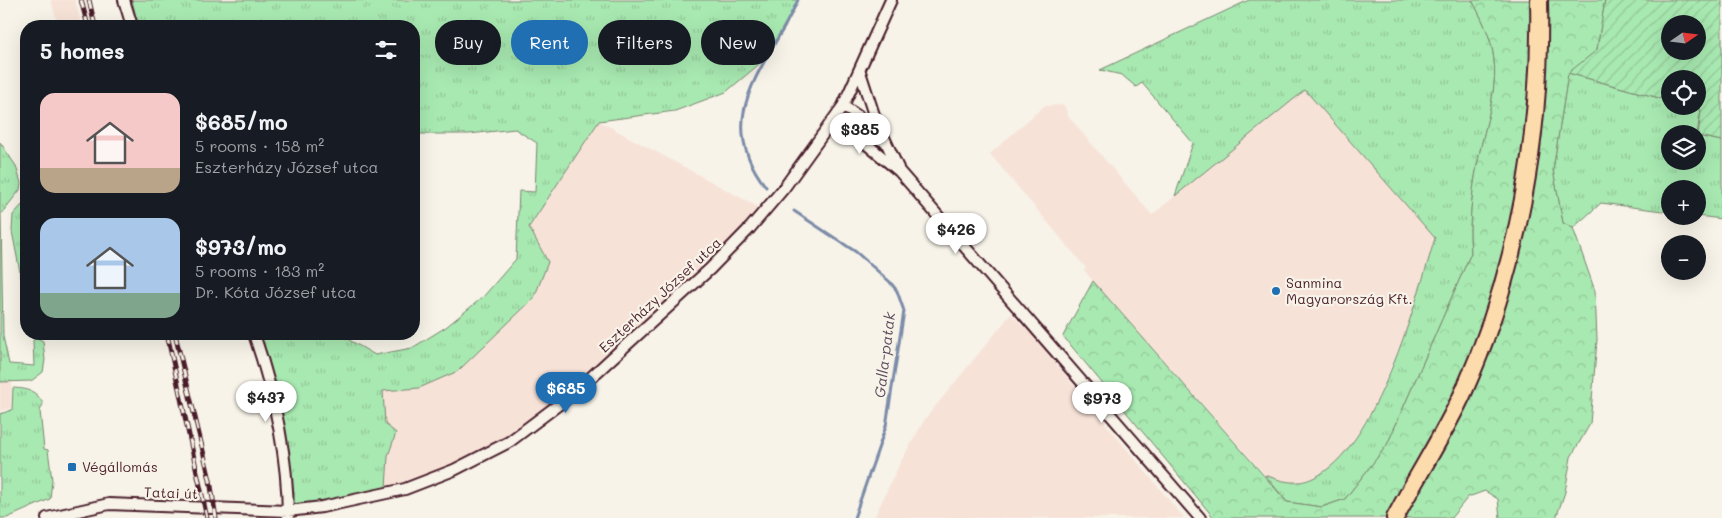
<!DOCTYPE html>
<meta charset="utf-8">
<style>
:root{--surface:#171b24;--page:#20242c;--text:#f1f3f6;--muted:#9ea1a6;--accent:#1f6fb2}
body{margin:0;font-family:Mali,sans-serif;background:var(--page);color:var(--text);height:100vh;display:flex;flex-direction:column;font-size:19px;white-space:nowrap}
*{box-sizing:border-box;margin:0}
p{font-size:16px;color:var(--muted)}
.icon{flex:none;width:28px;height:28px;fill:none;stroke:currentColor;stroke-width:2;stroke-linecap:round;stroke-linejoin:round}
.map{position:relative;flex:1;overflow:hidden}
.side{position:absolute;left:20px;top:20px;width:400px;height:320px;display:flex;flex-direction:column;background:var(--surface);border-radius:20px;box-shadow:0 5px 20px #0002}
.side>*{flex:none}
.guide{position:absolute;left:435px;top:20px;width:475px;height:45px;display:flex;gap:10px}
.needle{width:32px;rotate:76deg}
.fabs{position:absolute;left:1661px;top:15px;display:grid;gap:10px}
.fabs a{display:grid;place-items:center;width:45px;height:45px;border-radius:50%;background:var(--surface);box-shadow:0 5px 20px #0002;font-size:25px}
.price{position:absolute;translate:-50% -42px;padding:0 11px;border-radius:18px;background:#fff;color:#222;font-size:16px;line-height:32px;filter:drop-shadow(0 1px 2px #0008)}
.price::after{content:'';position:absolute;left:50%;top:30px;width:15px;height:11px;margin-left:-8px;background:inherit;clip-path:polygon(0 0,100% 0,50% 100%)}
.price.active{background:var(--accent);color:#fff}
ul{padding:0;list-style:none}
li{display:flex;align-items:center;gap:15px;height:125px;padding:0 20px}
li span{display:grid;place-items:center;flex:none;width:140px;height:100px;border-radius:15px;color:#555}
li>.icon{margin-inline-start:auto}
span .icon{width:60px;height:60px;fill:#fffc;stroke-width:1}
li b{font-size:21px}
h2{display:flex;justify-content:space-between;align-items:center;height:60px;padding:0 20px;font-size:21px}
.tag{padding:0 18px;border-radius:22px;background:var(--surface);box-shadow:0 5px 20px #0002;font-size:18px;line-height:45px}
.tag.active{background:var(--accent);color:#fff}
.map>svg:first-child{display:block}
.built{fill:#f7e2d8}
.grass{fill:url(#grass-tufts);stroke:#79846e}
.forest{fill:url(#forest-crowns);stroke:#79846e}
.garden{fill:url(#garden-furrows);stroke:#79846e;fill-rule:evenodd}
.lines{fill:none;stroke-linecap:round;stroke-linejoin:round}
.stream{stroke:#7b8ba8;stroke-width:3}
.street-casing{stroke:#4a1f2b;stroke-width:14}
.primary-casing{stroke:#4a1f2b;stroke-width:20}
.street{stroke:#f7f3e8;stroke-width:10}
.primary{stroke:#fcdcac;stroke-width:16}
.rail-casing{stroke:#4a1f2b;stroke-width:5}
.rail{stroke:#f7f3e8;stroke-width:3;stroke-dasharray:9;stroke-linecap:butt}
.poi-dot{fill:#1f6fb2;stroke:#f7f3e8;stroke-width:2}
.labels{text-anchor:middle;stroke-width:4.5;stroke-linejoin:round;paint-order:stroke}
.poi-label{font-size:14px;fill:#4a1f2b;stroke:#f7f3e8;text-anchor:start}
.street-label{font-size:14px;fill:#4a1f2b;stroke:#f7f3e8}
.water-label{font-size:15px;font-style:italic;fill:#5e4c5f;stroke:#f7f3e8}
</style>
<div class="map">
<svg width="1722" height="518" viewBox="0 0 1722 518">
<defs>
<pattern id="grass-tufts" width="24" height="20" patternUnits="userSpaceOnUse" patternTransform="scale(1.25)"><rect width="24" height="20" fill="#a8e9b1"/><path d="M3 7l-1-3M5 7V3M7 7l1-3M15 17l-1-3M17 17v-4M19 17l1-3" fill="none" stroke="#92c798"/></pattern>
<pattern id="forest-crowns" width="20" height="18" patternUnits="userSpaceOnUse" patternTransform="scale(1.25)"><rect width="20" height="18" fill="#a8e9b1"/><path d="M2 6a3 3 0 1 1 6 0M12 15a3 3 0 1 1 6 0" fill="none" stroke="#92c798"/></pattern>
<pattern id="garden-furrows" width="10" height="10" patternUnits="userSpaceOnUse" patternTransform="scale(1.25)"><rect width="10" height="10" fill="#a8e9b1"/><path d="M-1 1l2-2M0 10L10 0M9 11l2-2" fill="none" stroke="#92c798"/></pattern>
</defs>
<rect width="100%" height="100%" fill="#f7f3e8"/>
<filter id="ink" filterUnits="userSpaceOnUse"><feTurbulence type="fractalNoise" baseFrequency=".02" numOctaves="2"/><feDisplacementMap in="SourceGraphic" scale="10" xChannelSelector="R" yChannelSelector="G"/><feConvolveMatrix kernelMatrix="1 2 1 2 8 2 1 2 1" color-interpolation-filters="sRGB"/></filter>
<g filter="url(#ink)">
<!-- built -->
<path class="built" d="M 51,0 L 75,0 L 82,26 L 58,26 Z
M 1305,90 L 1435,238 L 1408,326 L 1375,405 L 1344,455 L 1329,468 L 1312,478 L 1297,482 L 1284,482 L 1265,475 L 1093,281 L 1084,270 L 1086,268 L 990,154 L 1044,106 L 1064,105 L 1068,116 L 1152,215 Z
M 599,121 L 758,207 L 732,239 L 656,311 L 530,421 L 503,439 L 446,468 L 386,488 L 388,456 L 396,433 L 385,425 L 382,391 L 419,388 L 548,262 L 529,228 Z
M 0,142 L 16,166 L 21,183 L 20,190 L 1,214 L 3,336 L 12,382 L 11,408 L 0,411 Z
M 1011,314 L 1033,336 L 1184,518 L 874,518 L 900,463 L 925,419 Z"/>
<!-- grass -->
<path class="grass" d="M 132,0 L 798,0 L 785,28 L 763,61 L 726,92 L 675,111 L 599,121 L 529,227 L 548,262 L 534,298 L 458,371 L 419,388 L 383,391 L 385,424 L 396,433 L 388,456 L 386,488 L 288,511 L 280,429 L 257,342 L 262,334 L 339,334 L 375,355 L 412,348 L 446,327 L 483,297 L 516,259 L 519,191 L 535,192 L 537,143 L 515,129 L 469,134 L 414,134 L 414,26 L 138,26 Z
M 1249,0 L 1472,0 C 1481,17 1490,34 1493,53 C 1499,86 1487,119 1480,151 C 1473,183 1468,220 1471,253 L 1387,445 L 1345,499 L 1322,507 L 1287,502 L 1265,475 C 1281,481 1296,486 1313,478 C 1376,450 1416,301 1435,238 L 1305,90 L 1175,196 L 1193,143 L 1142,83 L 1136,87 L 1122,75 L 1100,70 Z
M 1568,73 L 1670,101 L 1670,106 L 1688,106 L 1701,110 L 1697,134 L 1670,134 L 1670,161 L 1698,161 L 1698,136 L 1722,141 L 1722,219 L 1698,216 L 1698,189 L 1670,189 L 1670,212 L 1601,203 L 1573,228 L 1563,223 L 1553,170 Z
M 0,142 L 16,166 L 21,183 L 20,190 L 1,214 L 3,336 L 9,364 L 34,366 L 33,340 L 37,338 L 43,341 L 45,360 L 43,372 L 31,381 L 0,382 Z
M 22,205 L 26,210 L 26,303 L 12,231 L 13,215 Z
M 13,388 C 28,389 36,390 43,404 L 40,411 L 44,449 L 48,450 L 52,480 L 50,499 L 7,518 L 0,518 L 0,414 L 12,410 Z"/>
<!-- forest -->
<path class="forest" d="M 1472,0 L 1605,0 L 1597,50 L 1568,74 L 1553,170 L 1563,223 L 1573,228 L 1595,291 L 1597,340 L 1590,424 L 1571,457 L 1565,492 L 1556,518 L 1500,518 L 1498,499 L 1485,491 L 1468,497 L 1451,518 L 1214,518 L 1063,336 L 1093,281 L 1287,502 L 1322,507 L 1345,499 L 1387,445 L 1471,253 C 1468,220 1473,183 1480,151 C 1487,119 1499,86 1493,53 C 1490,34 1481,17 1472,0 Z"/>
<!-- garden -->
<path class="garden" d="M 1605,0 L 1722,0 L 1722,141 L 1698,136 L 1701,110 L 1688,106 L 1698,106 L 1698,79 L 1670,79 L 1670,101 L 1568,73 L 1597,50 ZM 1670,24 L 1698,24 L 1698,51 L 1670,51 Z"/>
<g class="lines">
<!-- stream -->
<path class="stream" d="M 766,187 C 710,116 768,66 798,0
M 794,211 L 856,252 L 890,282 L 897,291 L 904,311 L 886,426 L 854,518"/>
<defs>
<path id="street" d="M 124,0 L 132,26
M 860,72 L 875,118 L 898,168
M 843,106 L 862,119 L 881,140
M 833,122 L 852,132 L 899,171 L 1200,518
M 254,334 C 274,393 288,455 288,518
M 47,518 L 109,504 L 288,511 L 322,507 L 405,489 L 454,470 L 509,442 L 574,393 L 612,358 L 710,269 L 750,228 L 784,188 L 843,106 L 891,0"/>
<path id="primary" d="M 1395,518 C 1417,475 1444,435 1464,391 C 1518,270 1542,133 1539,0"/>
</defs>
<!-- street casing -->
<use href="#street" class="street-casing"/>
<!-- primary casing -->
<use href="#primary" class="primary-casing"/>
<!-- street -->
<use href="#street" class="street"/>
<!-- primary -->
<use href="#primary" class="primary"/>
<defs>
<path id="rail" d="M 81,0 L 88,26
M 89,0 L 95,26
M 167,334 L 207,518
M 175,334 L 210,480 L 216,518"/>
</defs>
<!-- rail casing -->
<use href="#rail" class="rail-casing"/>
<!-- rail -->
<use href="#rail" class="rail"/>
</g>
</g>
<!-- markers -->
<g class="poi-dot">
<circle cx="1276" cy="291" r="5"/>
<rect x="67" y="462" width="10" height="10" rx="2.5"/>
</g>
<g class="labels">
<!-- poi labels -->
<g class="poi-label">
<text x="1286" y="288">Sanmina<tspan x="1286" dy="16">Magyarország Kft.</tspan></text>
<text x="82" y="472">Végállomás</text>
</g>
<!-- street labels -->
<g class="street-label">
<text transform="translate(660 295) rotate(-43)" y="5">Eszterházy József utca</text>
<text transform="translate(171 493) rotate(2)" y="5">Tatai út</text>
</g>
<!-- water labels -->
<g class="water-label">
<text transform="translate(885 355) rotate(-83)" y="5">Galla-patak</text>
</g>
</g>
</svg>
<div class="fabs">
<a><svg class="needle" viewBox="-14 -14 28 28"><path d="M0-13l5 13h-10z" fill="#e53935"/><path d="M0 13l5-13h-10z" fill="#9ea1a6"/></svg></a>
<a><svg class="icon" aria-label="locate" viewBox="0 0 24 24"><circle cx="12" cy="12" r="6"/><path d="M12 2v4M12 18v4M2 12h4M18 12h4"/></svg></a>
<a><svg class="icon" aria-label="layers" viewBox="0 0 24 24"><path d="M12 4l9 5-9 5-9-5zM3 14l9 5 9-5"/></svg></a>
<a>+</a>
<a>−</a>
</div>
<b class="price" style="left:860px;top:155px">$385</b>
<b class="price" style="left:956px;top:255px">$426</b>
<b class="price active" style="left:566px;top:414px">$685</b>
<b class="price" style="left:266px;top:423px">$437</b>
<b class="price" style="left:1102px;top:424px">$973</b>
<div class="guide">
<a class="tag">Buy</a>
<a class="tag active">Rent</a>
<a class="tag">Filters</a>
<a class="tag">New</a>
</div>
<section class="side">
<h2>5 homes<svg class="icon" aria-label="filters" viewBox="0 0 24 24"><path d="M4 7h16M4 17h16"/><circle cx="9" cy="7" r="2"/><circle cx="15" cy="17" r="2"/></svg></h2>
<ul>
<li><span style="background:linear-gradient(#f6c9c9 75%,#b9a48a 0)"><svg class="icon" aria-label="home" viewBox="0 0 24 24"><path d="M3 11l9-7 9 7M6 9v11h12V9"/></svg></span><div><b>$685/mo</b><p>5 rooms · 158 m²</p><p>Eszterházy József utca</p></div></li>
<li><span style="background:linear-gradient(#a9c7e8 75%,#7fa58c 0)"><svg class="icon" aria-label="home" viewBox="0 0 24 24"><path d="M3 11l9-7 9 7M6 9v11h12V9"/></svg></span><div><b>$973/mo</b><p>5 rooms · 183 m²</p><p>Dr. Kóta József utca</p></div></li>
</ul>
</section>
</div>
